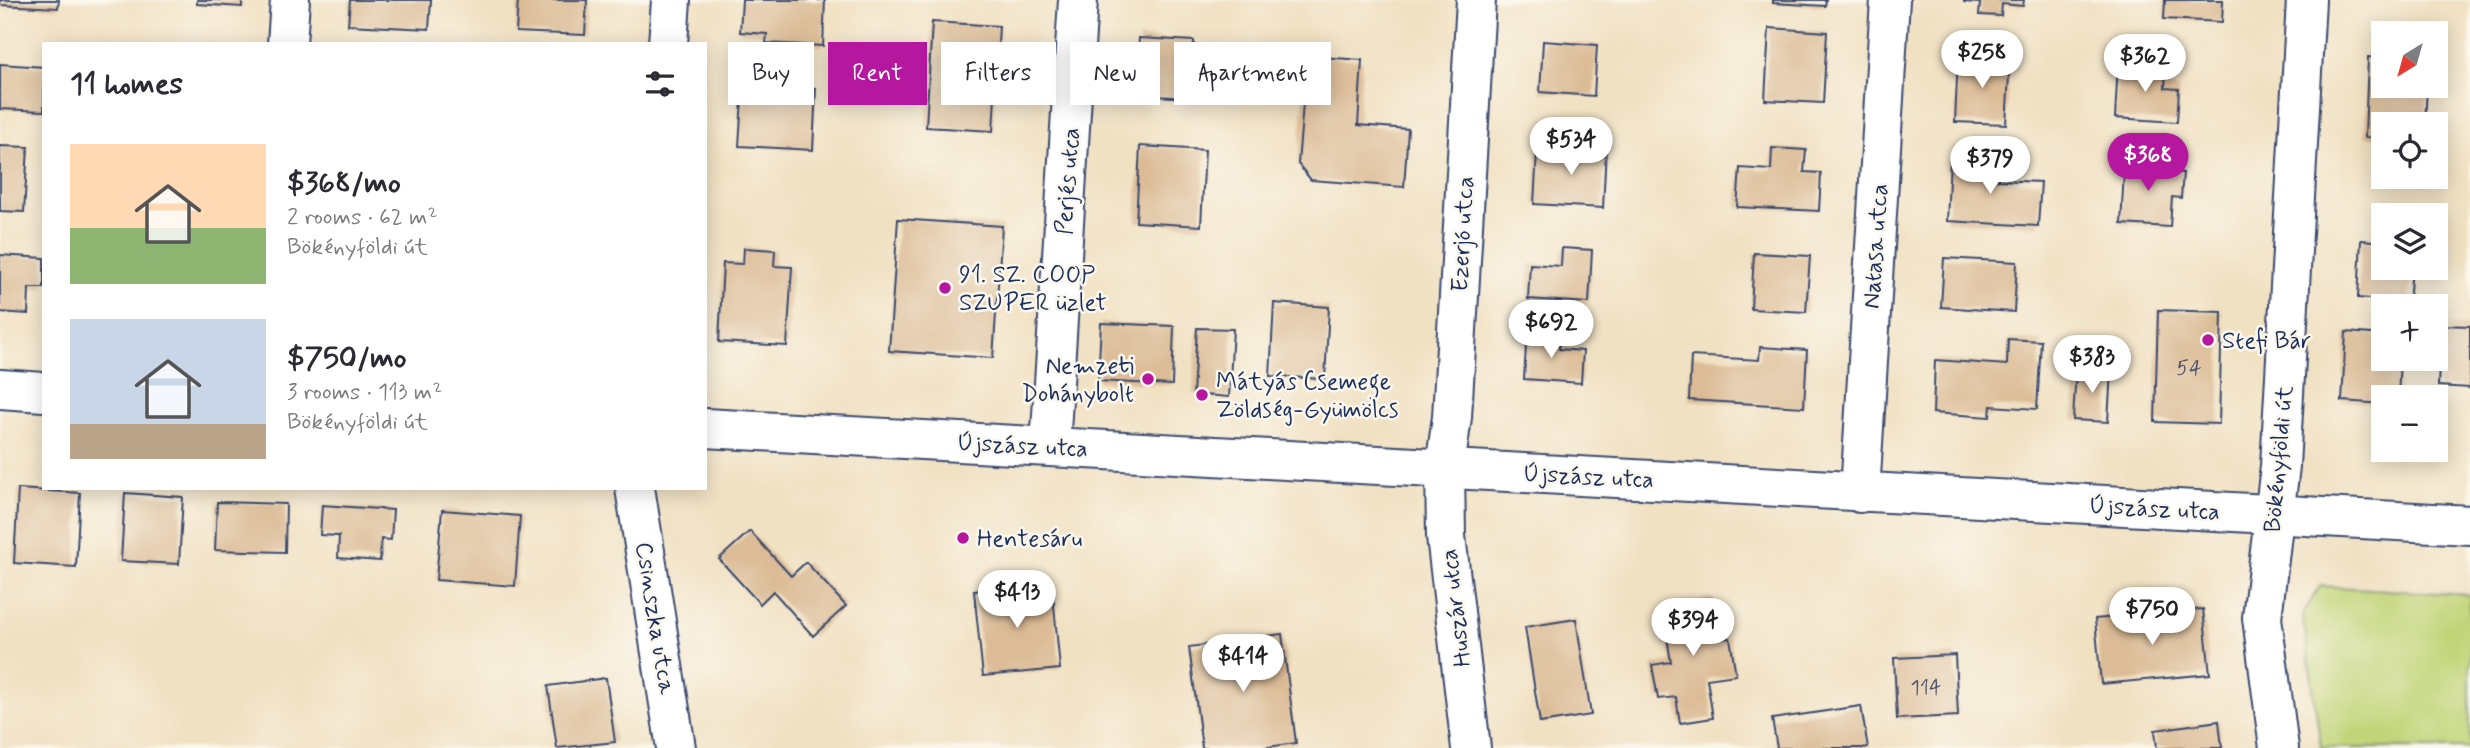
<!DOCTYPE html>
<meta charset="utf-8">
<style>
:root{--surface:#fff;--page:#f7f7f7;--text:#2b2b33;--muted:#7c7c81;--accent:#b5179e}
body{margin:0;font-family:Mynerve,sans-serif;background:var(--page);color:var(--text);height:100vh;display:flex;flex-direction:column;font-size:26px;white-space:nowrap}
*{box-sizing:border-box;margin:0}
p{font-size:23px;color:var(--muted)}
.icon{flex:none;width:38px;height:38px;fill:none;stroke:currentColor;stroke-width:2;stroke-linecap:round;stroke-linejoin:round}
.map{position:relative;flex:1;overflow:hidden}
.panel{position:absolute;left:42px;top:42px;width:665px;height:448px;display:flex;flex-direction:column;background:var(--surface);border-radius:0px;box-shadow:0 4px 18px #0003}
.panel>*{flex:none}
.guide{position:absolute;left:728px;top:42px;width:665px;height:63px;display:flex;gap:14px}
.needle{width:46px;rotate:217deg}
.tools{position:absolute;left:2371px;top:21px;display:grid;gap:14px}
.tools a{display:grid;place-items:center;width:77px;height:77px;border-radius:0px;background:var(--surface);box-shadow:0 4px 18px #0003;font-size:35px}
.price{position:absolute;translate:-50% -60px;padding:0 16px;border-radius:24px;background:#fff;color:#222;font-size:23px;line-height:46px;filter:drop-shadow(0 2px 4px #0008)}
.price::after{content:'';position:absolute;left:50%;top:42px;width:21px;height:16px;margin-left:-10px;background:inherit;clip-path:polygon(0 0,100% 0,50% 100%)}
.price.on{background:var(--accent);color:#fff}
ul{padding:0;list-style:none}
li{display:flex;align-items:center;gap:21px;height:175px;padding:0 28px}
li span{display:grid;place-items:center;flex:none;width:196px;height:140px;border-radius:0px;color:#555}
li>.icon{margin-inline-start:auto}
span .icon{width:84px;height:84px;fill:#fffc;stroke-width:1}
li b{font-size:30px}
h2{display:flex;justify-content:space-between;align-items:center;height:84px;padding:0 28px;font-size:30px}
.tag{padding:0 24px;border-radius:0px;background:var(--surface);box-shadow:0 4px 18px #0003;font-size:24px;line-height:63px}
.tag.on{background:var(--accent);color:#fff}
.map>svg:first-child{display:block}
.green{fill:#c1d477;stroke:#6e826a;stroke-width:2}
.building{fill:#dcbc96}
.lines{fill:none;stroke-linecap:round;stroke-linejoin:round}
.minor-casing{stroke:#3b4a6d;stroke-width:42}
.minor{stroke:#fff;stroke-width:38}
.poi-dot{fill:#b5179e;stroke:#fbf7ec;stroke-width:2.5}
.labels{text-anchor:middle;stroke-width:5;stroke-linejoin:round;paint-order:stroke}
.number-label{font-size:21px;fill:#4b526c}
.street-label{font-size:24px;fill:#1b2f5e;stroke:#fbf7ec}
.poi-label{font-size:24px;fill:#1b2f5e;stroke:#fbf7ec;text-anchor:start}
</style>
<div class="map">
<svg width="2470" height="748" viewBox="0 0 2470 748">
<rect width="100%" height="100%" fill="#fbf7ec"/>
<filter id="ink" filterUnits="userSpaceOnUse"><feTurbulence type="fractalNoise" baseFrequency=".0143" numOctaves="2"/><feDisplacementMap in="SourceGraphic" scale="14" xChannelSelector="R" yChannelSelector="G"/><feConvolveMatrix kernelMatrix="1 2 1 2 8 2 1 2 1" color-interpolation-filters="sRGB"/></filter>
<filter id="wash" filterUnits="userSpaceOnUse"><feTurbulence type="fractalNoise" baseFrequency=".00686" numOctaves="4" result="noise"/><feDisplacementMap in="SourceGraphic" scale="28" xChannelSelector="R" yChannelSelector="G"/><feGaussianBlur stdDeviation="1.57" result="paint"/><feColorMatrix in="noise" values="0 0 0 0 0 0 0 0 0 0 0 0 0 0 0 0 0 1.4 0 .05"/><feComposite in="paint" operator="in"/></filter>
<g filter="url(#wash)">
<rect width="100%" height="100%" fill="#f1e1c3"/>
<!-- green -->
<path class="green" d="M 2320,586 L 2470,595 L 2470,748 L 2321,748 L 2303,614 Z"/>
<g id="blocks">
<!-- building -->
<path class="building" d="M 0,0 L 59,0 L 58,8 L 0,5 Z
M 197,0 L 242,0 L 242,7 L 197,4 Z
M 350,0 L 431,0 L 429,29 L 348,25 Z
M 518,0 L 587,0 L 585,35 L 516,32 Z
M 742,0 L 825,0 L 823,46 L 766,43 L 767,34 L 740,32 Z
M 1773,0 L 1826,0 L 1825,6 L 1773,3 Z
M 1964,0 L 2024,0 L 2023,6 L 2002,4 L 2001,16 L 1979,15 L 1980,3 L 1964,2 Z
M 2165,0 L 2223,0 L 2222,22 L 2164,19 Z
M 932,22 L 999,26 L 993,131 L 926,127 Z
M 1769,28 L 1827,32 L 1823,103 L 1765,100 Z
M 1139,38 L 1194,41 L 1191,98 L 1136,95 Z
M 1543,41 L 1597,45 L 1594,96 L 1540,92 Z
M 1307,56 L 1362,60 L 1358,125 L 1408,129 L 1404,187 L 1311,180 L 1298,164 Z
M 1958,56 L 2010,59 L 2006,124 L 1955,122 Z
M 2368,57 L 2384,58 L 2384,86 L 2427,86 L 2425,124 L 2384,124 L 2384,138 L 2365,137 Z
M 2118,63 L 2166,66 L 2165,88 L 2179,89 L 2177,122 L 2115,118 Z
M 0,64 L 44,67 L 44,111 L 0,109 Z
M 743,83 L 816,88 L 813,150 L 739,146 Z
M 1559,145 L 1606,148 L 1603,208 L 1534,204 L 1537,151 L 1559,152 Z
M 0,146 L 28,147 L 24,212 L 0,211 Z
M 1140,146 L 1205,150 L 1201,226 L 1136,222 Z
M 1772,148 L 1806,150 L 1804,172 L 1821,173 L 1819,211 L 1737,207 L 1740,168 L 1771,170 Z
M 2125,155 L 2155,157 L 2154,171 L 2183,173 L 2181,198 L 2172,197 L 2170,227 L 2121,224 Z
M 1950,159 L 1999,162 L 1998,180 L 2041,182 L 2038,226 L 1947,221 Z
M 898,219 L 1002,226 L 993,358 L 889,351 Z
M 2361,240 L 2384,242 L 2384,268 L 2412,268 L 2409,302 L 2358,298 Z
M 744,248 L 775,250 L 774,266 L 792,267 L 787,346 L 719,342 L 723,263 L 743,264 Z
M 1562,248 L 1592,250 L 1589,303 L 1528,299 L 1530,264 L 1561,266 Z
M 1754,253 L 1810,256 L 1806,312 L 1751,309 Z
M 0,255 L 44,258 L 44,288 L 29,288 L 28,314 L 0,312 Z
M 1944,258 L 2017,262 L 2014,312 L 1941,307 Z
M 1274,303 L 1329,307 L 1325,379 L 1270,376 Z
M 2158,310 L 2222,312 L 2219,424 L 2155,422 Z
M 1101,323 L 1174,326 L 1172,385 L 1098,381 Z
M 2441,325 L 2470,326 L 2470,388 L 2438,386 Z
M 1197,328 L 1233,329 L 1229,397 L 1193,394 Z
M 1527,331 L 1560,334 L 1559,349 L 1583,351 L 1581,383 L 1524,379 Z
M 2346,332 L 2384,335 L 2384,359 L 2400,359 L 2398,397 L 2384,397 L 2384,404 L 2342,401 Z
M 2008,339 L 2041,341 L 2037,409 L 1991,406 L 1990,417 L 1933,413 L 1935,360 L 2007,365 Z
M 1760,347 L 1807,350 L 1804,407 L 1689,400 L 1691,356 L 1759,360 Z
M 2076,369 L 2111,370 L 2108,422 L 2073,420 Z
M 18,489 L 80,493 L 76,567 L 14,563 Z
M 125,493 L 183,497 L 179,564 L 121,561 Z
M 217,502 L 286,504 L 285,552 L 215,550 Z
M 322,505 L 393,510 L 391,540 L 381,539 L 380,561 L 338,558 L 339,536 L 320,535 Z
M 442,510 L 520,516 L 515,586 L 436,580 Z
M 750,531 L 791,576 L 806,562 L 846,606 L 813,636 L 773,591 L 760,604 L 719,559 Z
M 1052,584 L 1060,669 L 983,676 L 974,591 Z
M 1712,598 L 1719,639 L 1730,638 L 1736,675 L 1707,679 L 1713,718 L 1680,723 L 1676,697 L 1658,699 L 1652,665 L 1671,662 L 1662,606 Z
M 2203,609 L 2210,674 L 2101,684 L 2095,619 Z
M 1576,619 L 1591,715 L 1540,723 L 1525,627 Z
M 1282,634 L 1296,743 L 1261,748 L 1202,748 L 1189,647 Z
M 1955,655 L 1958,716 L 1897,719 L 1894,658 Z
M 606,678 L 615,742 L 557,748 L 548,686 Z
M 1861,706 L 1868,748 L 1777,748 L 1772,719 Z
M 2219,721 L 2222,748 L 2157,748 L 2155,730 Z"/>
</g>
</g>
<g filter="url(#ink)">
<use href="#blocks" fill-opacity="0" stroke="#3b4a6d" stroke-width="2"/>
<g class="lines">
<defs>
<path id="minor" d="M 287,44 L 290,0
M 668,44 L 671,0
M 0,389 L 44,392
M 705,428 L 2470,525
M 1050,447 L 1078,0
M 635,488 L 676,748
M 1860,493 L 1890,0
M 1471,748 L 1446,536 L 1445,468 L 1452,417 L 1476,0
M 2279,748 L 2262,618 L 2280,466 L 2306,0"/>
</defs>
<!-- minor casing -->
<use href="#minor" class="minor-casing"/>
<!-- minor -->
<use href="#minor" class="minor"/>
</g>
</g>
<!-- markers -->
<g class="poi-dot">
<circle cx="945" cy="288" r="7"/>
<circle cx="2208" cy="340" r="7"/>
<circle cx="1148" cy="379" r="7"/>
<circle cx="1202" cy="395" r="7"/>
<circle cx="963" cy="538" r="7"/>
</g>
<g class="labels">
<!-- number labels -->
<g class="number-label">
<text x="2189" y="374">54</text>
<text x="1926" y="694">114</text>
</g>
<!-- street labels -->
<g class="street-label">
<text transform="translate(1067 181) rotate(-86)" y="8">Perjés utca</text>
<text transform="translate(1462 234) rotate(-87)" y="8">Ezerjó utca</text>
<text transform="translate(1875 246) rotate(-86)" y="8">Natasa utca</text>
<text transform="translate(1022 445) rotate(3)" y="8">Újszász utca</text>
<text transform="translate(2278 459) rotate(-85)" y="8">Bökényföldi út</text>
<text transform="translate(1588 476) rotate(3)" y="8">Újszász utca</text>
<text transform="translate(2154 508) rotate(3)" y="8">Újszász utca</text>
<text transform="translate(1455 608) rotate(-97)" y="8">Huszár utca</text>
<text transform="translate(656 618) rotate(81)" y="8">Csinszka utca</text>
</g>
<!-- poi labels -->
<g class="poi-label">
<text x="959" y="282">91. SZ. COOP<tspan x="959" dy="28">SZUPER üzlet</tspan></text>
<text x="2222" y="348">Stefi Bár</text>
<text x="1134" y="373" text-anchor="end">Nemzeti<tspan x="1134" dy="28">Dohánybolt</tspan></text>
<text x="1216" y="389">Mátyás Csemege<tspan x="1216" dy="28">Zöldség-Gyümölcs</tspan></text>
<text x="977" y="546">Hentesáru</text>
</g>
</g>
</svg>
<div class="tools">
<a><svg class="needle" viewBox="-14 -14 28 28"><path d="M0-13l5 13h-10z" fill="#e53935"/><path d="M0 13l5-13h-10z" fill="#7c7c81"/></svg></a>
<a><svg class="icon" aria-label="locate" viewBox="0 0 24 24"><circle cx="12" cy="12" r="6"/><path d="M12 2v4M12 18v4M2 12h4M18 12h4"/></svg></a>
<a><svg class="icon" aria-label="layers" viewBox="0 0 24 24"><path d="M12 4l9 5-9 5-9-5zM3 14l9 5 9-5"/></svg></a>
<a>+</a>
<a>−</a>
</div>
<b class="price" style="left:1982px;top:90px">$258</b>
<b class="price" style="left:2145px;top:94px">$362</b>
<b class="price" style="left:1571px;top:177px">$534</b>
<b class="price on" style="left:2148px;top:193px">$368</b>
<b class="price" style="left:1990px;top:196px">$379</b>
<b class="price" style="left:1551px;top:360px">$692</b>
<b class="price" style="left:2092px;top:395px">$383</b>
<b class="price" style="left:1017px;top:630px">$413</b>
<b class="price" style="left:2152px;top:647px">$750</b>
<b class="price" style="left:1693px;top:658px">$394</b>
<b class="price" style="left:1243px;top:694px">$414</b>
<div class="guide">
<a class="tag">Buy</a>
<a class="tag on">Rent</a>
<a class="tag">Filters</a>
<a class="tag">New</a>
<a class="tag">Apartment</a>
</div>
<section class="panel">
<h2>11 homes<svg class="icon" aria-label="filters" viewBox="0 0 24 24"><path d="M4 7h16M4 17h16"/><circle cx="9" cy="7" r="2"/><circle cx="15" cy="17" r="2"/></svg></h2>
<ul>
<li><span style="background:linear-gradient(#ffd9b3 60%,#8fb573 0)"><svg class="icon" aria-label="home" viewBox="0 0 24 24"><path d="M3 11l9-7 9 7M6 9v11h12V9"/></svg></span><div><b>$368/mo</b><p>2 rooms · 62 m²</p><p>Bökényföldi út</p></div></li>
<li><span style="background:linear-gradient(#c9d6e8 75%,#b9a48a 0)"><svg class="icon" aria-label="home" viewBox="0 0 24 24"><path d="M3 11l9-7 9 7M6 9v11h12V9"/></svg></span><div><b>$750/mo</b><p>3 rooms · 113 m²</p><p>Bökényföldi út</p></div></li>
</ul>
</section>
</div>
